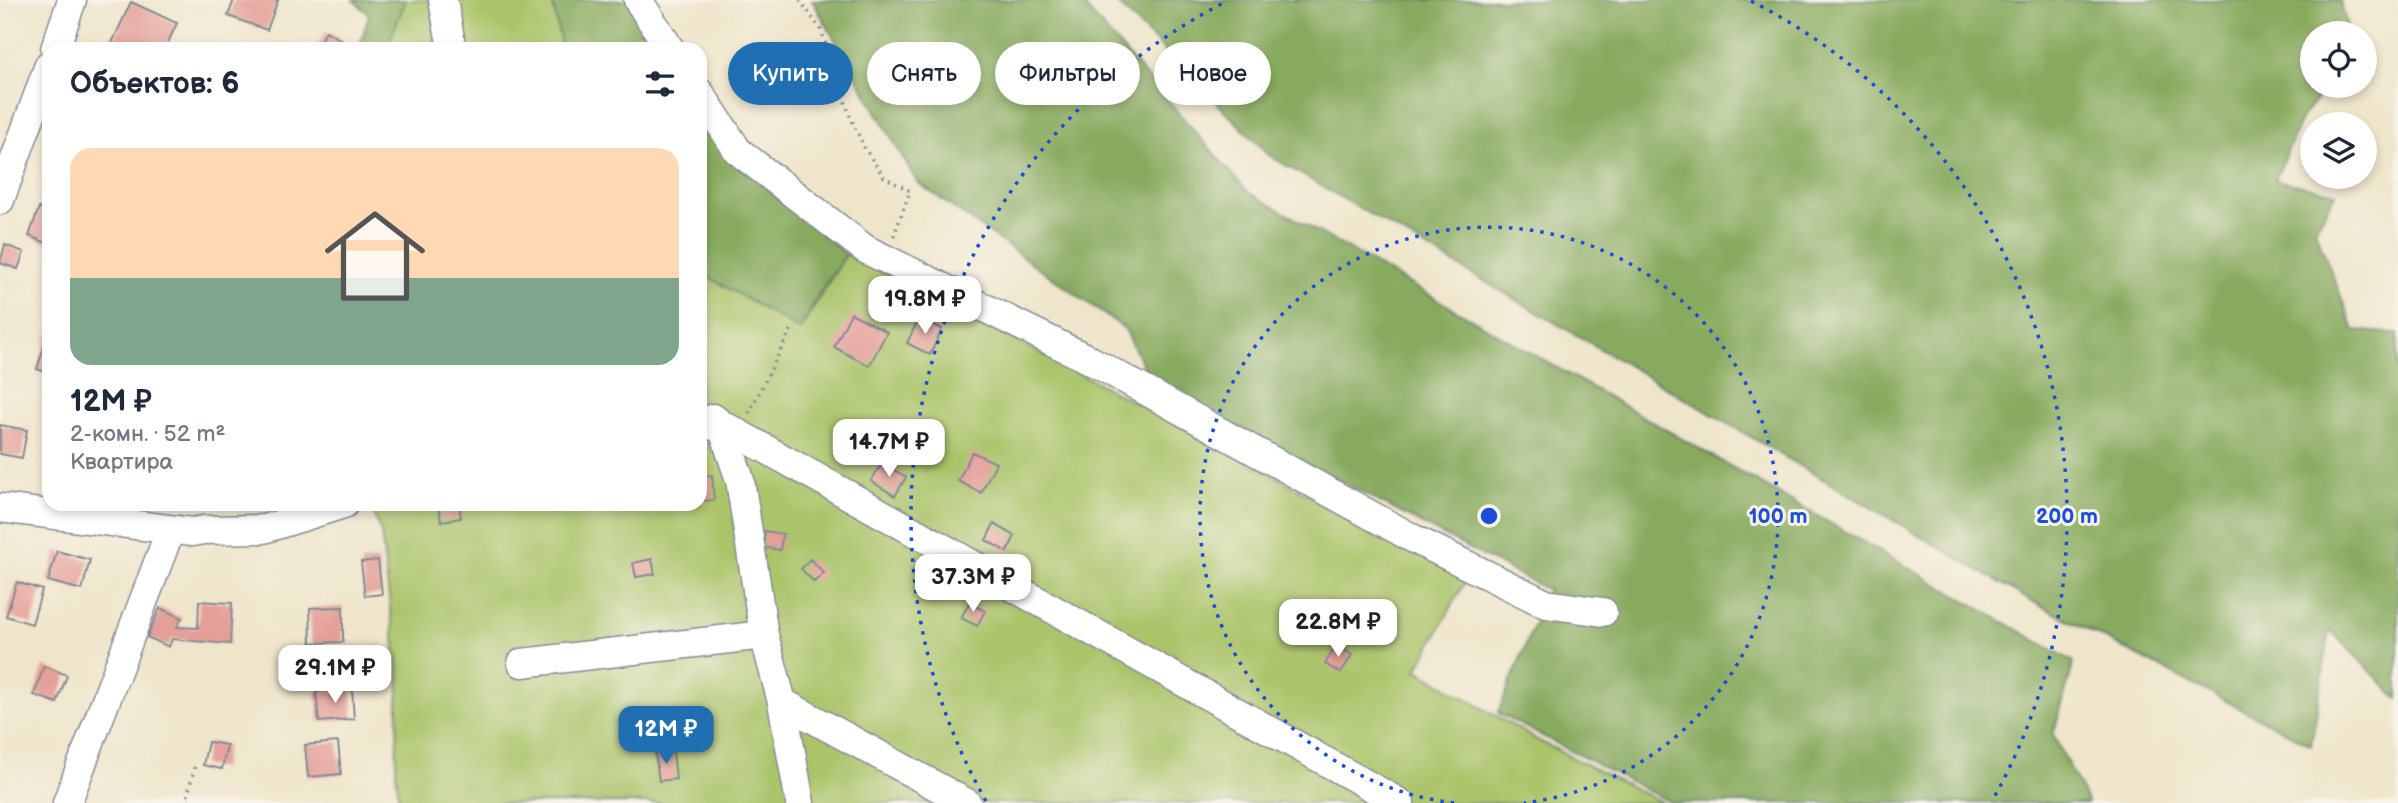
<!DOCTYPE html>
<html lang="ru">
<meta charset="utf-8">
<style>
:root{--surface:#fff;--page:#f6f6f7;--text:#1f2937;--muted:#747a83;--accent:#1f6fb2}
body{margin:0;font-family:"Balsamiq Sans",sans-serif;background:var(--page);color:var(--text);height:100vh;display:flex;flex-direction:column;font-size:26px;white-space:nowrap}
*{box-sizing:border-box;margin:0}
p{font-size:23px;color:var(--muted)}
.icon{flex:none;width:38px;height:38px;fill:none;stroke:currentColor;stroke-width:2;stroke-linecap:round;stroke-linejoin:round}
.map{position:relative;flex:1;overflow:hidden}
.sheet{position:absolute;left:42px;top:42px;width:665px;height:469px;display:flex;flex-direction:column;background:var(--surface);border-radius:21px;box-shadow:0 4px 10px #0003}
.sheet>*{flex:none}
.guide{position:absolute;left:728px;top:42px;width:665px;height:63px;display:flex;gap:14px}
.tools{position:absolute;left:2300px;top:21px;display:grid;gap:14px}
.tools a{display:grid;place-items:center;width:77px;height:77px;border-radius:50%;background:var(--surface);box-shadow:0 4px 10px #0003;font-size:35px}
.price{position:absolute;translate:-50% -60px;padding:0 16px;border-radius:14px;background:#fff;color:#222;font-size:23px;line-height:46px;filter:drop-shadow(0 2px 4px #0008)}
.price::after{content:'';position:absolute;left:50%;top:42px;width:21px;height:16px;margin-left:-10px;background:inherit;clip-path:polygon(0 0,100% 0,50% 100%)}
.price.active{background:var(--accent);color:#fff}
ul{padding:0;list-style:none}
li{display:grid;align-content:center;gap:14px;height:371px;padding:0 28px}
li span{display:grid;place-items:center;height:217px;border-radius:21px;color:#555}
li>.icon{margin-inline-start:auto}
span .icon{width:126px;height:126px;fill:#fffc;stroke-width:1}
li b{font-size:30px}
h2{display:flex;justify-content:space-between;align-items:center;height:84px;padding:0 28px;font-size:30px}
.pill{padding:0 24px;border-radius:32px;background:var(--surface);box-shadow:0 4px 10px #0003;font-size:24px;line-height:63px}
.pill.active{background:var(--accent);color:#fff}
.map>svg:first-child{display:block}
.green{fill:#abc46a;stroke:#637a64;stroke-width:2}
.forest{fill:#88aa5e;stroke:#526c5e;stroke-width:2}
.building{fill:#e49f98}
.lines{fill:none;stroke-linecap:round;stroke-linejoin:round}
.minor-casing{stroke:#858a94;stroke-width:31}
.path{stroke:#858a94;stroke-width:3.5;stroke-dasharray:2 5;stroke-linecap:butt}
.minor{stroke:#fff;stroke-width:28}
.ring{fill:none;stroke:#1d4ed8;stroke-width:3.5;stroke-dasharray:3.5 7}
.centre{fill:#1d4ed8;stroke:#f7f3e8;stroke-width:3.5}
.ring-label{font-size:21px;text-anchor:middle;font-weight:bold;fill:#1d4ed8;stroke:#f7f3e8;stroke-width:6;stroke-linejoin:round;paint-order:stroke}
</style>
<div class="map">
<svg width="2398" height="803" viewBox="0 0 2398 803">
<rect width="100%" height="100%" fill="#f7f3e8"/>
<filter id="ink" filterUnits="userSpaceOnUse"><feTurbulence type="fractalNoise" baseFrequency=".0143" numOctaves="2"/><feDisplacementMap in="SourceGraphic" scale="14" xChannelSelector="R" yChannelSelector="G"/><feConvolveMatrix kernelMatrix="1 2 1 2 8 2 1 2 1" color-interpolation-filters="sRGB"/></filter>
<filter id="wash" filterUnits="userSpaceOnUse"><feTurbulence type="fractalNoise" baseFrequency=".00686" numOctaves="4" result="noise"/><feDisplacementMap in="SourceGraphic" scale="28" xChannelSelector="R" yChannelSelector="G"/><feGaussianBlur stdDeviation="1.57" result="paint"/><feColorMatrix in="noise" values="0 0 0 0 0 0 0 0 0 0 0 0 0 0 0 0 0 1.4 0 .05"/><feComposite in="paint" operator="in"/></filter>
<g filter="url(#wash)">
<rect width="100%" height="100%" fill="#efe5ca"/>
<!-- green -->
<path class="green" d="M 406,0 L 552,0 L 562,49 L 386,49 Z
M 846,254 L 1003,333 L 1467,578 L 1417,670 L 1539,741 L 1663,803 L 399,803 L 396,771 L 399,678 L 381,533 L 370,504 L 700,504 L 700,272 L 800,330 Z"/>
<!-- forest -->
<path class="forest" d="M 353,0 L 406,0 L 386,49 L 359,49 L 369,14 Z
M 552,0 L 629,0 L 660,49 L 562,49 Z
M 812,0 L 1079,0 L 1248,192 L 2074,662 L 2053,735 L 2088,803 L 1672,803 L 1498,713 L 1548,590 L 1151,382 L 1125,329 L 917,182 Z
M 1114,0 L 2340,0 L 2349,33 L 2312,33 L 2312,86 L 2327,86 L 2302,117 L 2275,180 L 2336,193 L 2315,230 L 2354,330 L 2398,334 L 2398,699 L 2330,630 L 2311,745 L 2028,599 L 1270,156 Z
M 700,112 L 730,159 L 846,254 L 819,294 L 800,330 L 700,272 Z"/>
<g id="blocks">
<!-- building -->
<path class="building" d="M 234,0 L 278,0 L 267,30 L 228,16 Z
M 131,2 L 177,23 L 165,49 L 121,49 L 111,45 Z
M 326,31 L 343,41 L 338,49 L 315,49 Z
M 39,208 L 49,212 L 49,244 L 29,236 Z
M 5,245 L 24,252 L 18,269 L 0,263 Z
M 851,313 L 887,332 L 869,366 L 834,347 Z
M 919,318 L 942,329 L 930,355 L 907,343 Z
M 48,333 L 49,333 L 49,373 L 37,369 Z
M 0,425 L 27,430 L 22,458 L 0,454 Z
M 972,452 L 996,463 L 981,493 L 958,481 Z
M 882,463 L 906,477 L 895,496 L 871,481 Z
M 712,475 L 714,500 L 700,501 L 700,476 Z
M 438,504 L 459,504 L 461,518 L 441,521 Z
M 994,524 L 1015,536 L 1007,552 L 986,540 Z
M 765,531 L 783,534 L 780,550 L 762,547 Z
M 57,551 L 90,560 L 82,590 L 48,581 Z
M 652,559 L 655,574 L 636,577 L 633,563 Z
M 810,559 L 824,573 L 814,582 L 801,569 Z
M 378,560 L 382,594 L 365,596 L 361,562 Z
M 17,582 L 42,590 L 32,624 L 6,616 Z
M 199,601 L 232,603 L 230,644 L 172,639 L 169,647 L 147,637 L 160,608 L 182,618 L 177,627 L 198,628 Z
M 969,603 L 985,611 L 977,626 L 961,618 Z
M 343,607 L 343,642 L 311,643 L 310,608 Z
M 1336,645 L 1352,655 L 1341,673 L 1325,664 Z
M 44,666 L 67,675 L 57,703 L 34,695 Z
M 352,689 L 354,719 L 319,722 L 316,692 Z
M 208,742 L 227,745 L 222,769 L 203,765 Z
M 338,742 L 341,774 L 308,777 L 305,745 Z
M 673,751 L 676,779 L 659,781 L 655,753 Z"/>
</g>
</g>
<g filter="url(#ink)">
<use href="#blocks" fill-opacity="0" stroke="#858a94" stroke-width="2"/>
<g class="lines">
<defs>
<path id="minor" d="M 443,0 L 452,49
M 638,0 L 670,49
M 55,49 L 72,0
M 700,93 L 738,151 L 865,249 L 1090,360 L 1414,539 L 1546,604 L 1603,612
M 0,200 L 49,65
M 713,418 L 721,424 L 740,480 L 764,635 L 782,702 L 800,803
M 700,427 L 721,424 L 1400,803
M 0,508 L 192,532 L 204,530 L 264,529 L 344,504
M 522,663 L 764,635
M 782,702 L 967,803
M 67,803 L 170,531"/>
</defs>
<!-- minor casing -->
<use href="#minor" class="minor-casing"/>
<!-- path -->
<path class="path" d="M 800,0 L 821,30 L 850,116 L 865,149 L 884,177 L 910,191 L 893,238
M 749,413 L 793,326
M 186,803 L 195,765"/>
<!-- minor -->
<use href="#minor" class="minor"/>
</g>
</g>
<!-- distance rings -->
<g class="ring">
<path d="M1454 803A289 289 0 1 1 1524 803"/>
<path d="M986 801A578 578 0 0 1 1227 1M1751 1A578 578 0 0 1 1992 801"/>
</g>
<circle cx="1489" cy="516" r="10" class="centre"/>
<g class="ring-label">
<text x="1778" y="523">100 m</text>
<text x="2067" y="523">200 m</text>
</g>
</svg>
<div class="tools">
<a><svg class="icon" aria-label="locate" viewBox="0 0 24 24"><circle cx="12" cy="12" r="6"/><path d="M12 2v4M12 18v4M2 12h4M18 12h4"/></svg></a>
<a><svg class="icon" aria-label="layers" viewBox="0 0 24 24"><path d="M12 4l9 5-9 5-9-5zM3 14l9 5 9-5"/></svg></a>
</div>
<b class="price" style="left:925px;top:336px">19.8M ₽</b>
<b class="price" style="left:889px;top:479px">14.7M ₽</b>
<b class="price" style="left:973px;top:614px">37.3M ₽</b>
<b class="price" style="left:1338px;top:659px">22.8M ₽</b>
<b class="price" style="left:335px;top:705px">29.1M ₽</b>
<b class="price active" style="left:666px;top:766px">12M ₽</b>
<div class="guide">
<a class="pill active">Купить</a>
<a class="pill">Снять</a>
<a class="pill">Фильтры</a>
<a class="pill">Новое</a>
</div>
<section class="sheet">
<h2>Объектов: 6<svg class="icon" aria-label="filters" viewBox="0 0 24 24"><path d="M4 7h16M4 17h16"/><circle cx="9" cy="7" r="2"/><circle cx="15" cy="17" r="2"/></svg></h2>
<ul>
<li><span style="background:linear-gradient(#ffd9b3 60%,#7fa58c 0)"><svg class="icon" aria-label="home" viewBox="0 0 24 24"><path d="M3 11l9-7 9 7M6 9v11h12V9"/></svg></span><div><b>12M ₽</b><p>2-комн. · 52 m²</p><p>Квартира</p></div></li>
</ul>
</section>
</div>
